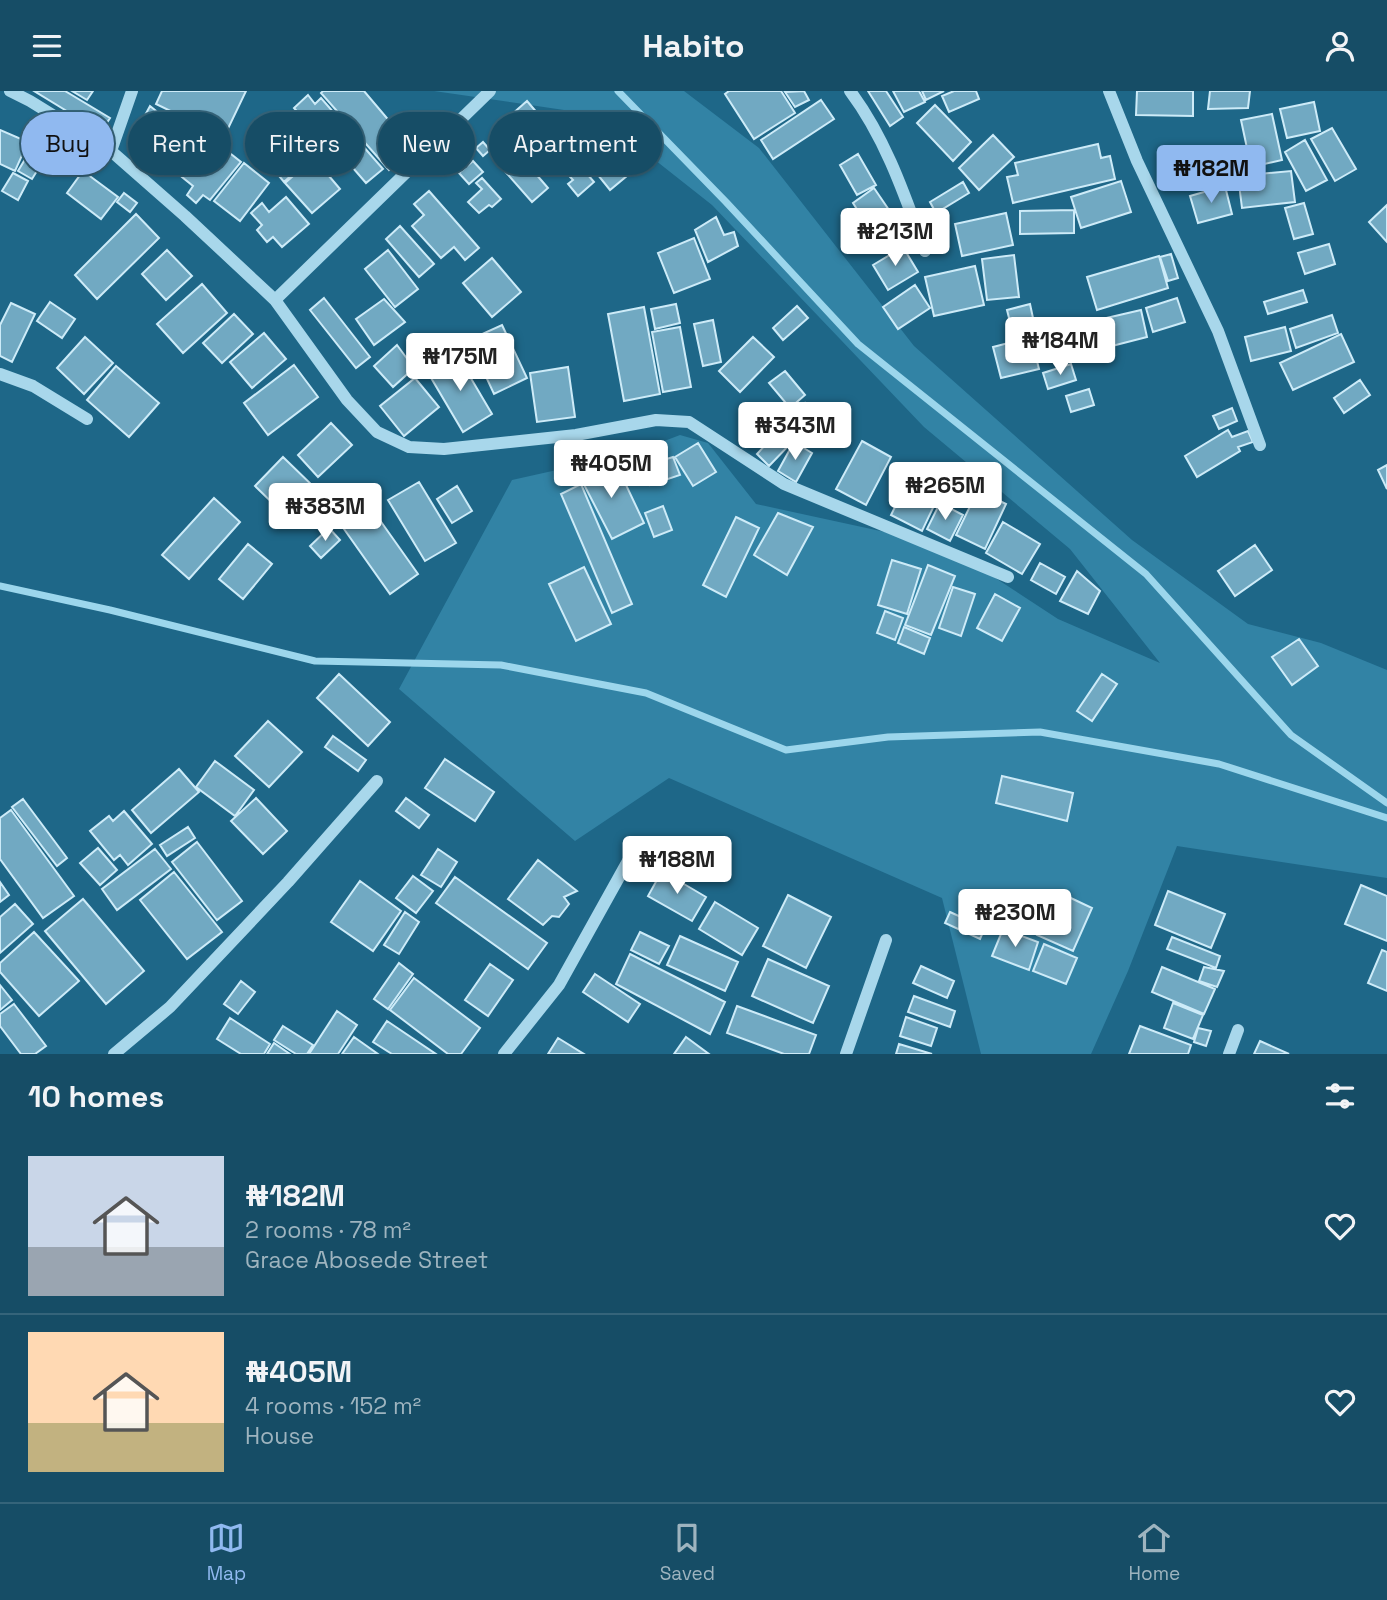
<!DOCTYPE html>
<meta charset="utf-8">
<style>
:root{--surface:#164d66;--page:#1f546c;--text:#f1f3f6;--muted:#9eb4bf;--line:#35647a;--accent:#90b9f0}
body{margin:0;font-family:"Space Grotesk",sans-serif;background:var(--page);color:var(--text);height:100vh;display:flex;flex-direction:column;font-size:26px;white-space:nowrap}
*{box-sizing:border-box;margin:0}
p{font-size:23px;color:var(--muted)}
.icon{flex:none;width:38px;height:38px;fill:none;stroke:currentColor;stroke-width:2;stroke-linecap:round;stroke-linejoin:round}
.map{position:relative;height:963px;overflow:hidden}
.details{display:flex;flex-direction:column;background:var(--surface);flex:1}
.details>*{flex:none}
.hud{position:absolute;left:21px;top:21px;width:700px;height:63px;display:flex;gap:14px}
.price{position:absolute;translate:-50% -60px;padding:0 16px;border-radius:7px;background:#fff;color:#222;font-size:23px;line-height:46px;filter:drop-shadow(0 2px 4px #0008)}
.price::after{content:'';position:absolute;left:50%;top:42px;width:21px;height:16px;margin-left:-10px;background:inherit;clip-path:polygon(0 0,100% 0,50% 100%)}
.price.on{background:var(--accent);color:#111}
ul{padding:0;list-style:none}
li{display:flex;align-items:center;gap:21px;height:175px;padding:0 28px}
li+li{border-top:2px solid var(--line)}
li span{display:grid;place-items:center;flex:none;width:196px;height:140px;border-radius:0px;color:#555}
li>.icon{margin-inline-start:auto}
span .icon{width:84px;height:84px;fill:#fffc;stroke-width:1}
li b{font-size:30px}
h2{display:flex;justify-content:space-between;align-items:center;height:84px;padding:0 28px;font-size:30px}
.chip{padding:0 24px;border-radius:32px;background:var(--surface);box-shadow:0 2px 5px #0004,0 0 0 2px var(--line);font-size:24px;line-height:63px}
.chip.on{background:var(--accent);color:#111}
header{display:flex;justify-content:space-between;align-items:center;height:91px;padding:0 28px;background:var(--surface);font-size:32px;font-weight:800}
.dock{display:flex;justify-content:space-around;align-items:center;height:98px;border-top:2px solid var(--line);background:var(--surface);font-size:19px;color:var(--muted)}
.dock a{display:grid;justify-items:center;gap:4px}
.dock .on{color:var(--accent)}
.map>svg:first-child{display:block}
.green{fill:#3283a5}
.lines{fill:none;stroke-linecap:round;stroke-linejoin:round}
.stream{stroke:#9cd6ec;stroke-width:7}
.building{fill:#71a9c2;stroke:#cdebf8;stroke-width:2}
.minor{stroke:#a8d7eb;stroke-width:12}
</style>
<header><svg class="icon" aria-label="menu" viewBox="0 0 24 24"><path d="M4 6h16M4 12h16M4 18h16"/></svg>Habito<svg class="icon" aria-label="person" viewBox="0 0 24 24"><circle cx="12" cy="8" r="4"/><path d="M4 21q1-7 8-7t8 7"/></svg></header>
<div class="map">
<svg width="1387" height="963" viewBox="0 0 1387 963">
<rect width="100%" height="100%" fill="#1e6788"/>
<!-- green -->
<path class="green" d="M 434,0 L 684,0 L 759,57 L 914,255 L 1132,449 L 1248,533 L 1321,552 L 1387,579 L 1387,787 L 1177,755 L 1128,880 L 1091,963 L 981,963 L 942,807 L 669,687 L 575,750 L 399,598 L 512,389 L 633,362 L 680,344 L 708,352 L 756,413 L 885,441 L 980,477 L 1058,528 L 1160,572 L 1070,458 L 924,336 L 712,114 L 598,24 Z"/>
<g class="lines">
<!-- stream -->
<path class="stream" d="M 618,0 L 726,111 L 858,253 L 1146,483 L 1291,644 L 1387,712
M 0,495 L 110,519 L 315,570 L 501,574 L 646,602 L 786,659 L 888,646 L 1040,641 L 1219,673 L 1387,727"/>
</g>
<!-- building -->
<path class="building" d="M 34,0 L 65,0 L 110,27 L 101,41 Z
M 72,0 L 93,0 L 87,9 Z
M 162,0 L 246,0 L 224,46 L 156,13 Z
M 323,0 L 364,0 L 413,58 L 389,79 L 321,2 Z
M 729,0 L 781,0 L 795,22 L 754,48 L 725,3 Z
M 804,0 L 809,9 L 795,16 L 785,1 Z
M 868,0 L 886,0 L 903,26 L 890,35 Z
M 893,0 L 919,0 L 925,11 L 904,21 Z
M 922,0 L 944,0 L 926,9 Z
M 954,0 L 976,0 L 979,8 L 949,21 L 942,5 Z
M 1137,0 L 1193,0 L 1193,25 L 1136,24 Z
M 1210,0 L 1250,0 L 1248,17 L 1208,18 Z
M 308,4 L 315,13 L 321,7 L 383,78 L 366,92 L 341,63 L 337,66 L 294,17 Z
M 821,9 L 834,28 L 773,68 L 761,49 Z
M 527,10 L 555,43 L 540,57 L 511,24 Z
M 1314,11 L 1320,40 L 1287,47 L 1280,18 Z
M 935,14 L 971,51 L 953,70 L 917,32 Z
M 150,15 L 186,44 L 190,39 L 205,51 L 182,79 L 166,66 L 153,81 L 130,62 L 141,48 L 135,43 Z
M 1272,23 L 1282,69 L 1251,76 L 1241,29 Z
M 1332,37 L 1356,78 L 1335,90 L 1311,48 Z
M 601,38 L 634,79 L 610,99 L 577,58 Z
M 0,39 L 28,51 L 15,80 L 0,73 Z
M 290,39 L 340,98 L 312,122 L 285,92 L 299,80 L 274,52 Z
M 41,42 L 55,51 L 32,88 L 18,80 Z
M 993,44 L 1014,66 L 979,99 L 959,77 Z
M 212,48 L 241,71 L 210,109 L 203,104 L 196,112 L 187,104 L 193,95 L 182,86 Z
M 1305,49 L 1327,89 L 1306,100 L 1285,61 Z
M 483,51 L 490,59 L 483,65 L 476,57 Z
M 273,53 L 296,80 L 284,91 L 261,63 Z
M 510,53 L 548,97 L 532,111 L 494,68 Z
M 1098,53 L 1101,67 L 1110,65 L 1115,88 L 1013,112 L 1007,86 L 1018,84 L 1015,72 Z
M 858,63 L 876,94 L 857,104 L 840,74 Z
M 571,64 L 594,91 L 578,105 L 568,93 L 573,89 L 559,74 Z
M 473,70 L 483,81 L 469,93 L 459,82 Z
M 244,72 L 269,92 L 240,130 L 214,110 Z
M 83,80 L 118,106 L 101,128 L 67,102 Z
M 1291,80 L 1295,111 L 1242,117 L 1238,85 Z
M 13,82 L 28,90 L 18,109 L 2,100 Z
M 482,87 L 501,108 L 492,116 L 489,114 L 479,122 L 468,111 L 482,98 L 476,92 Z
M 1121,90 L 1131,121 L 1081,137 L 1071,106 Z
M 963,91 L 969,102 L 936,122 L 930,111 Z
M 1225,95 L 1232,123 L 1198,132 L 1190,105 Z
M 874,97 L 889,119 L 867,134 L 853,112 Z
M 429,100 L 479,157 L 465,169 L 454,156 L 441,167 L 412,135 L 424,124 L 414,113 Z
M 124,102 L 137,112 L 130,121 L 117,111 Z
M 286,106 L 309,133 L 282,156 L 273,146 L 267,151 L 257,139 L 262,134 L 251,122 L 262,112 L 269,121 Z
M 1304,112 L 1313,143 L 1294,148 L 1285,117 Z
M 1387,114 L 1387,151 L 1369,131 Z
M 1074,119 L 1074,142 L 1020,143 L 1020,120 Z
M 1006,122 L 1013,154 L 962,165 L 955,133 Z
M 136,123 L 159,147 L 97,208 L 75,184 Z
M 716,126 L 724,144 L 734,141 L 738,155 L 708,171 L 695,139 Z
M 888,128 L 904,148 L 889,161 L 872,140 Z
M 400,135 L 434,173 L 419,186 L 386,148 Z
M 694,147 L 710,188 L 674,202 L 658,162 Z
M 1329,153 L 1335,173 L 1305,183 L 1298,162 Z
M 903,156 L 918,181 L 888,199 L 873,174 Z
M 167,159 L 192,185 L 166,209 L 142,183 Z
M 388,159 L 418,198 L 395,216 L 365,178 Z
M 1171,163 L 1178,187 L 1168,190 L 1160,166 Z
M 1014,164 L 1019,206 L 987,209 L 982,168 Z
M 1159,165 L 1168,197 L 1097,219 L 1087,186 Z
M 492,167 L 521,201 L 492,226 L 463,192 Z
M 975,175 L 984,214 L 934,225 L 925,186 Z
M 202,193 L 227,222 L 183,262 L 157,233 Z
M 915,194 L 930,217 L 898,238 L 883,216 Z
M 1303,199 L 1307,211 L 1268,223 L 1264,211 Z
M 324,207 L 370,266 L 356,277 L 310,219 Z
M 1177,207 L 1185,231 L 1153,241 L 1146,217 Z
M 384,208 L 405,231 L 374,254 L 356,228 Z
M 50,211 L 75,228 L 62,247 L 37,230 Z
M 11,212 L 35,223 L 12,271 L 0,265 L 0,234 Z
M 676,213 L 680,232 L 655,238 L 651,218 Z
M 1030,213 L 1036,241 L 1014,247 L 1007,219 Z
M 797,215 L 808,227 L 783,249 L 773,237 Z
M 644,216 L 660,303 L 624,310 L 608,223 Z
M 1141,219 L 1147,246 L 1108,256 L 1102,228 Z
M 234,223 L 253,243 L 222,272 L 203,252 Z
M 1332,224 L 1338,242 L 1296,257 L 1290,238 Z
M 713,229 L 721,271 L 703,275 L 694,233 Z
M 502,234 L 527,287 L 494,303 L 469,249 Z
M 680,236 L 691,296 L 663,301 L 652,241 Z
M 1285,236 L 1291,260 L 1251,270 L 1245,246 Z
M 264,242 L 286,268 L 252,297 L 230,271 Z
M 1341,243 L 1354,271 L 1293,299 L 1280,272 Z
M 85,246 L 113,272 L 84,303 L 57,277 Z
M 753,246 L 774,266 L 740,301 L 719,280 Z
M 1031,246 L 1039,278 L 1001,287 L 993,256 Z
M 397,254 L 414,277 L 393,296 L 374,275 Z
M 456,262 L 492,323 L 463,341 L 427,280 Z
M 1071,273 L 1076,289 L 1048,298 L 1043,282 Z
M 294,274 L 318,306 L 268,344 L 244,312 Z
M 116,275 L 159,312 L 129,346 L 87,309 Z
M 568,276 L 575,326 L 537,331 L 530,282 Z
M 785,280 L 805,304 L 790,317 L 769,292 Z
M 415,287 L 439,316 L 404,345 L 380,315 Z
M 1360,289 L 1370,304 L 1344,322 L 1334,307 Z
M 1089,298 L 1094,314 L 1071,321 L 1066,305 Z
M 805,312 L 818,328 L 795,346 L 782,331 Z
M 1232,317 L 1237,330 L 1219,338 L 1213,325 Z
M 331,332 L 352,354 L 318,386 L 298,364 Z
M 780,338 L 793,350 L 769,375 L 757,363 Z
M 1228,339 L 1232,346 L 1248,340 L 1253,351 L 1238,356 L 1240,360 L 1197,386 L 1185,365 Z
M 862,350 L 891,366 L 866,414 L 836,398 Z
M 794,351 L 812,362 L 796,391 L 778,380 Z
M 698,352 L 716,381 L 693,395 L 675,366 Z
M 283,366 L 316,398 L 288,427 L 255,395 Z
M 673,366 L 680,384 L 650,394 L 644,375 Z
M 592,373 L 596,381 L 610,383 L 619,379 L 644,432 L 612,448 L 576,378 Z
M 1387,374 L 1387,398 L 1378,379 Z
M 910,386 L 940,402 L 922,440 L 891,424 Z
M 419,391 L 456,452 L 425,470 L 388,409 Z
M 581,393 L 632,513 L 612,522 L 561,403 Z
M 457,395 L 472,420 L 452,432 L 437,408 Z
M 978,399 L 1006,413 L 985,458 L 956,444 Z
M 214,407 L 240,431 L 189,488 L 162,464 Z
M 940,412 L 963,424 L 950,450 L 927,438 Z
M 663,415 L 672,439 L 654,446 L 645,422 Z
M 372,418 L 418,483 L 390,503 L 344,438 Z
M 778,422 L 813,436 L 787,484 L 754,464 Z
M 736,426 L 759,437 L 726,506 L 703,494 Z
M 1003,431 L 1040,453 L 1022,483 L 986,462 Z
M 329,437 L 340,449 L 321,467 L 310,455 Z
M 248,453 L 272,473 L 243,508 L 219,488 Z
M 1255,454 L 1272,479 L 1235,505 L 1218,480 Z
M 892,469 L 921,478 L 907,523 L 878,514 Z
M 1040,472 L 1065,486 L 1056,503 L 1031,489 Z
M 928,474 L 955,485 L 931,544 L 905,534 Z
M 584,476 L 611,533 L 576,550 L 549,493 Z
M 1077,480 L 1100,500 L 1088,523 L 1060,510 Z
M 953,496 L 975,503 L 961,545 L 939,537 Z
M 995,503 L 1020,517 L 1002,550 L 977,537 Z
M 885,520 L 903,527 L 895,549 L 877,542 Z
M 904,536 L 930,547 L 924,563 L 898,552 Z
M 1299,548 L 1318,575 L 1292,594 L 1272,566 Z
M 339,583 L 390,631 L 368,655 L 317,607 Z
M 1102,583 L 1117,593 L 1092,630 L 1077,620 Z
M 268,630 L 302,661 L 269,696 L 235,665 Z
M 333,645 L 366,669 L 358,680 L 325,656 Z
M 445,668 L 494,701 L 475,730 L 425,697 Z
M 215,670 L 254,699 L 235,725 L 196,696 Z
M 179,678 L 199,701 L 151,742 L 132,719 Z
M 1002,685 L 1073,702 L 1067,730 L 996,712 Z
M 256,707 L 287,740 L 263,763 L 231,730 Z
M 406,707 L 429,724 L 419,737 L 396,720 Z
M 23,708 L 67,767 L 57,775 L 12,716 Z
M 11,719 L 74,805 L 43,827 L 0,768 L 0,727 Z
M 124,720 L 152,753 L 128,774 L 120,764 L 114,769 L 90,740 L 109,725 L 113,730 Z
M 188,736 L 195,747 L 167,765 L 160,754 Z
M 197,751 L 242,810 L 217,829 L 172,771 Z
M 98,757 L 117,779 L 100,794 L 80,772 Z
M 155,758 L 171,778 L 117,819 L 102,798 Z
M 438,758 L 457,771 L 441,796 L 421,784 Z
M 538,769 L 577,800 L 564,806 L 569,813 L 559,826 L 552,825 L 543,834 L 508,808 Z
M 662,780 L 706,806 L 692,830 L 648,805 Z
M 174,781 L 222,841 L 187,868 L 140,809 Z
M 413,785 L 433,800 L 416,822 L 396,807 Z
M 455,786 L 547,852 L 528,878 L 436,812 Z
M 360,790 L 401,820 L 373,860 L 331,831 Z
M 0,791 L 9,804 L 0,811 Z
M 1361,794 L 1387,805 L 1387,850 L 1345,833 Z
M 1056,800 L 1092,817 L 1073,860 L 1037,844 Z
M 1168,800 L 1225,823 L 1211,857 L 1155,834 Z
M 788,804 L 831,826 L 806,877 L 763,855 Z
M 83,808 L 144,880 L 106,913 L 45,840 Z
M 715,811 L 758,837 L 742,864 L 699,838 Z
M 15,813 L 33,833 L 0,862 L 0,826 Z
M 405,821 L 419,831 L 399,863 L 384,854 Z
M 950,821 L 985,837 L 980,848 L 945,832 Z
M 1003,838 L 1038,851 L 1029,879 L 992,865 Z
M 34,841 L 79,890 L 39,925 L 0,881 L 0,872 Z
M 640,841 L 669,855 L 659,873 L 631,859 Z
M 680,845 L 738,871 L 725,900 L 667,874 Z
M 1172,846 L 1220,865 L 1216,877 L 1167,858 Z
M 1044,853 L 1077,867 L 1066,893 L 1033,880 Z
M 1382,859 L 1387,861 L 1387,900 L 1368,892 Z
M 630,863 L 725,911 L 710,943 L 616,893 Z
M 768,868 L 829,895 L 813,932 L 752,905 Z
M 399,872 L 413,883 L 388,918 L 374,908 Z
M 490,873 L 513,889 L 488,925 L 465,909 Z
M 921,875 L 954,890 L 947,907 L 913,892 Z
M 1162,876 L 1215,898 L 1204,923 L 1152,901 Z
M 1204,876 L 1224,880 L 1217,896 L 1199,890 Z
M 595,883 L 640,913 L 628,931 L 583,901 Z
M 414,887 L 480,937 L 461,963 L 448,963 L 390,919 Z
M 241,890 L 255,901 L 238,923 L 224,913 Z
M 0,894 L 12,909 L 0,919 Z
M 914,905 L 955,920 L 950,936 L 908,921 Z
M 1173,912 L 1203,924 L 1193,948 L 1164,937 Z
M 14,913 L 46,955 L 35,963 L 21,963 L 0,935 L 0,923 Z
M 737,915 L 816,944 L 809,963 L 784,963 L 727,942 Z
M 337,920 L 357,934 L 338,963 L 309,963 Z
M 906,926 L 937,937 L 931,955 L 900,945 Z
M 230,927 L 270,953 L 264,963 L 241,963 L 217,948 Z
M 387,930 L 436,963 L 392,963 L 373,951 Z
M 283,935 L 313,954 L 307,963 L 296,963 L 274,949 Z
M 1140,935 L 1191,954 L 1188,963 L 1129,963 Z
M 1198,937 L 1211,940 L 1206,955 L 1194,951 Z
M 354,946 L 378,963 L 342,963 Z
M 686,946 L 709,963 L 674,963 Z
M 558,947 L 584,963 L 548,963 Z
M 1260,950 L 1289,963 L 1254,963 Z
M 274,952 L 290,963 L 267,963 Z
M 899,953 L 932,963 L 896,963 Z"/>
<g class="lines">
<!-- minor -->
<path class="minor" d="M 10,0 L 30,10 L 111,60 L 185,125 L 275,209 L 347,309 L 377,341 L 409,356 L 444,358 L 576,344 L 656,329 L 689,331 L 784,393 L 1008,486
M 850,0 C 886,48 905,105 925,160
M 1109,0 L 1137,70 L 1218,240 L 1260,354
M 111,60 L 132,0
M 275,209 L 490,0
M 0,283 L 33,295 L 87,328
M 114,963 L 170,916 L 288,791 L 377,690
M 504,963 L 559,894 L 628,770
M 846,963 L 886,849
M 1229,963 L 1238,939"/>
</g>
</svg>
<b class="price on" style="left:1211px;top:114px">₦182M</b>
<b class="price" style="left:895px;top:177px">₦213M</b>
<b class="price" style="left:1060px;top:286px">₦184M</b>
<b class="price" style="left:460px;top:302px">₦175M</b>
<b class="price" style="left:795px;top:371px">₦343M</b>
<b class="price" style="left:611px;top:409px">₦405M</b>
<b class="price" style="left:945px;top:431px">₦265M</b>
<b class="price" style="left:325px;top:452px">₦383M</b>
<b class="price" style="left:677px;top:805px">₦188M</b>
<b class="price" style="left:1015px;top:858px">₦230M</b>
<div class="hud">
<a class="chip on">Buy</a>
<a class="chip">Rent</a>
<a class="chip">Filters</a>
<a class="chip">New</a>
<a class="chip">Apartment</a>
</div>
</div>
<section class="details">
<h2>10 homes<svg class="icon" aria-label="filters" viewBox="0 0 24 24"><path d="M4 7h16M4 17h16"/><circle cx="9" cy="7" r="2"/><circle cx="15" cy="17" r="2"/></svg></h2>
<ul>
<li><span style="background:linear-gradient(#c9d6e8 65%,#9aa5b1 0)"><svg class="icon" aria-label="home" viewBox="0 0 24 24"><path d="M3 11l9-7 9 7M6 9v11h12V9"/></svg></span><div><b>₦182M</b><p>2 rooms · 78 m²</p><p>Grace Abosede Street</p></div><svg class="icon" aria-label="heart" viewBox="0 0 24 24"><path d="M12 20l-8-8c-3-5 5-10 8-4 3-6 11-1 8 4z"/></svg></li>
<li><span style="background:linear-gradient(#ffd9b3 65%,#c2b280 0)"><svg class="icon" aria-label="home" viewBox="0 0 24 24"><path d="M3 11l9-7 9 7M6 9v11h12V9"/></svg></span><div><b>₦405M</b><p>4 rooms · 152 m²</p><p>House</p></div><svg class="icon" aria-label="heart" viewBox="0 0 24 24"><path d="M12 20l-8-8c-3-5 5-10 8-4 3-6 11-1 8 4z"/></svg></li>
</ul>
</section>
<nav class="dock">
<a class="on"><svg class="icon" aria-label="map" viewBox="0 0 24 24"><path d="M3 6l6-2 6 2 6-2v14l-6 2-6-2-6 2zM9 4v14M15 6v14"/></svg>Map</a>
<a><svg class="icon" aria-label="saved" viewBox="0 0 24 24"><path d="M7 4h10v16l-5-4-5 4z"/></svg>Saved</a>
<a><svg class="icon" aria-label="home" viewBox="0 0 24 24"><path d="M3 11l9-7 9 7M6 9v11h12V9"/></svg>Home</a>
</nav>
